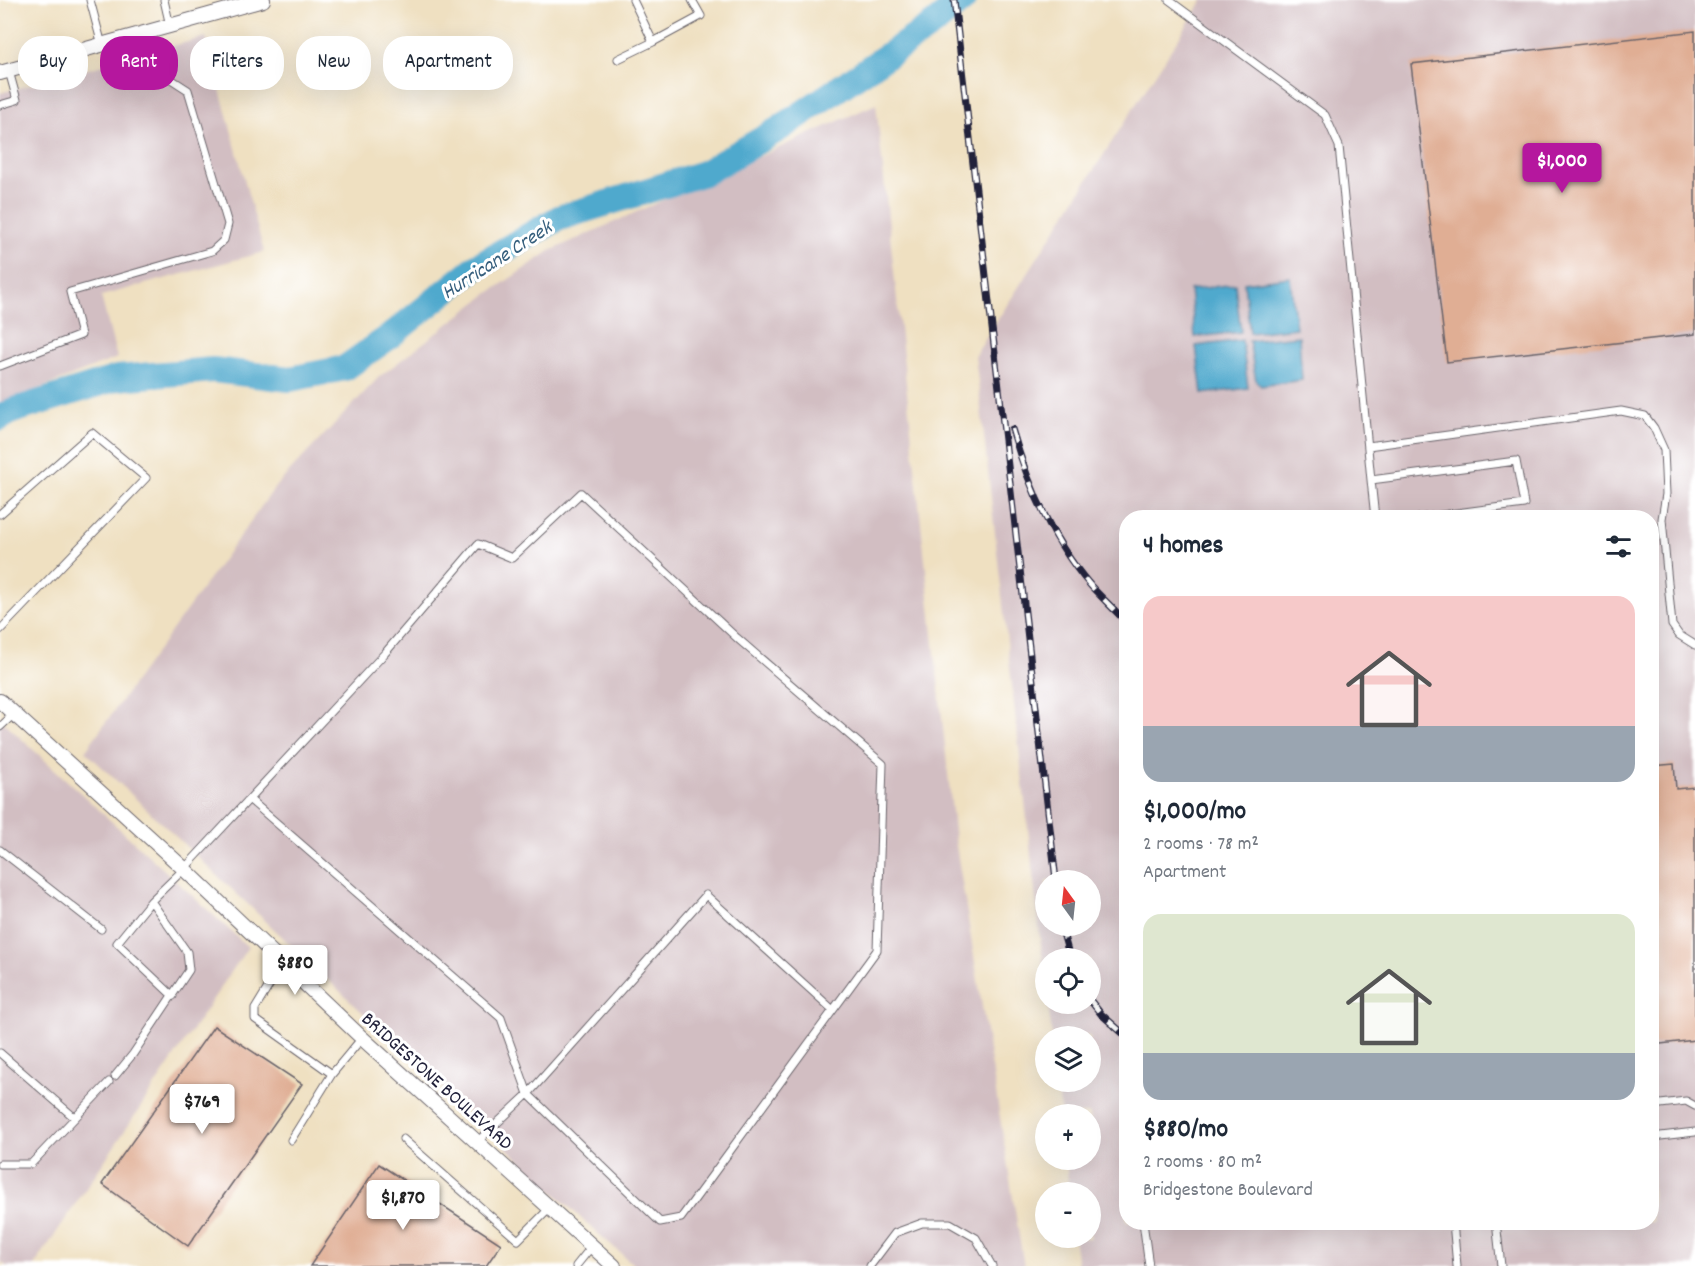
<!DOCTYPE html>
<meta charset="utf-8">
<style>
:root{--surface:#fff;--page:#f2f2f3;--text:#1f2937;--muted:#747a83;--accent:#b5179e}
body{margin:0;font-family:Dekko,sans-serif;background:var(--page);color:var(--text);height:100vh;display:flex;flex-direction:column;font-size:22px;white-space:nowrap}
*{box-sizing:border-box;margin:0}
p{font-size:20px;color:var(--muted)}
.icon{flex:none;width:33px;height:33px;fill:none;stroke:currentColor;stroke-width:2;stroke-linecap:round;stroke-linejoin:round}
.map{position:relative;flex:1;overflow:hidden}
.drawer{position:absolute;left:1119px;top:510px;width:540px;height:720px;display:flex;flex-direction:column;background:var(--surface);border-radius:24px;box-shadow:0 6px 24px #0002}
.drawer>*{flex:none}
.banner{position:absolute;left:18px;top:36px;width:570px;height:54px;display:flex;gap:12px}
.needle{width:39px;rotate:345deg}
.fabs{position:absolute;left:1035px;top:870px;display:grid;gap:12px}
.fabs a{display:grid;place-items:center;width:66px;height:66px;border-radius:50%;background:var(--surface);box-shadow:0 6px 24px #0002;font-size:30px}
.price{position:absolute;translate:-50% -51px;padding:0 14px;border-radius:6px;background:#fff;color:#222;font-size:20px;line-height:39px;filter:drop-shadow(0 2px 3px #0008)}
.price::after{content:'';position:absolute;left:50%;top:36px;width:18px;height:14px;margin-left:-9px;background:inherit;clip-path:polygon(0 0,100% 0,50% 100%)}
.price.on{background:var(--accent);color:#fff}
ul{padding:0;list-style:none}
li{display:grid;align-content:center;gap:12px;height:318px;padding:0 24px}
li span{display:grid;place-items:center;height:186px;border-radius:18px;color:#555}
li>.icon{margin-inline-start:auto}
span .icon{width:108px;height:108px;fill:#fffc;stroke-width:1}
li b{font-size:26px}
h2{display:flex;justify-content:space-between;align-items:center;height:72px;padding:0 24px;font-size:26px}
.pill{padding:0 21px;border-radius:24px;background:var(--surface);box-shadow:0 6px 24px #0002;font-size:21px;line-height:54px}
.pill.on{background:var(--accent);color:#fff}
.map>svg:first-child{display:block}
.industrial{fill:#d2bec2;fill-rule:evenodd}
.water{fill:#4fa9cd;stroke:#386684;stroke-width:1.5}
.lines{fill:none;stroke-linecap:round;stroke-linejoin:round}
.river{stroke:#4fa9cd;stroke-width:26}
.building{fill:#e0ae94}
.lane-casing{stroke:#6a646a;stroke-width:9}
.street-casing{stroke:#6a646a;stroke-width:16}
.lane{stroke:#fff;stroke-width:7}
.street{stroke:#fff;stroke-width:14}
.rail-casing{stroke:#22223b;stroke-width:7}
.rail{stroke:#fff;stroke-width:4.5;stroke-dasharray:14;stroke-linecap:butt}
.labels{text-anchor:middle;stroke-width:6;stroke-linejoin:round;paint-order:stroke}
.street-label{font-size:20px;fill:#22223b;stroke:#fff}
.water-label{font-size:21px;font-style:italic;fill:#365f7d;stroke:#fff}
</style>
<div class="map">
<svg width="1695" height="1266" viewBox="0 0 1695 1266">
<rect width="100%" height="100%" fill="#fff"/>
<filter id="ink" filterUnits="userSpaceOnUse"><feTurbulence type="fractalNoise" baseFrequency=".0167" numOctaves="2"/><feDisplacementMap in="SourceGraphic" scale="12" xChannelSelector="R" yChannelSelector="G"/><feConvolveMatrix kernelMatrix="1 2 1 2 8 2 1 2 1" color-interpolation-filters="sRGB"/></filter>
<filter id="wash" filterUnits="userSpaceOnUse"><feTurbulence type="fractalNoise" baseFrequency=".008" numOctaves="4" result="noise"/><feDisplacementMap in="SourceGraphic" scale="24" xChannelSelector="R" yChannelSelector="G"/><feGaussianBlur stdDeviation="1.35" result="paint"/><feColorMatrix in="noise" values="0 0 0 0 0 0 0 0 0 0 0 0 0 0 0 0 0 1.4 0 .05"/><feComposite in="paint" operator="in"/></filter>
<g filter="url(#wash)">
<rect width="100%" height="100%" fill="#efe0c1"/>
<!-- industrial -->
<path class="industrial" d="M 1203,0 L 1695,0 L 1695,1266 L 1078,1266 L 1074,1238 L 1090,1238 L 1090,1192 L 1069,1192 L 1066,1160 L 1090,1160 L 1090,1114 L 1061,1114 L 1057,1082 L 1090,1082 L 1090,1036 L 1052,1036 L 1048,1004 L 1090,1004 L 1090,958 L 1046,958 L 1045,981 L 975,355 ZM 1126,518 L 1652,518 L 1652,1222 L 1126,1222 ZM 1046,880 L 1090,880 L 1090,926 L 1046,926 Z
M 206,37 L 264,252 L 101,296 L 117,358 L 0,404 L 0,93 Z
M 876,104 L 955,839 L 1024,1266 L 635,1266 L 584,1221 L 85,751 L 276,486 L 379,377 L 486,295 L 550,251 Z
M 0,719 L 248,947 L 34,1266 L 7,1266 L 0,1262 Z"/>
<!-- water -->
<path class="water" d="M 1290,277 L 1296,328 L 1250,333 L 1244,283 Z
M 1235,284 L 1241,332 L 1195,337 L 1190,290 Z
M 1299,336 L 1302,380 L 1261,386 L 1256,381 L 1249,341 Z
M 1242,340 L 1248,388 L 1202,394 L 1196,346 Z"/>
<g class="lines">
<!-- river -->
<path class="river" d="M 0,418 L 12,411 L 117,378 L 213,370 L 290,379 L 345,368 L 389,337 L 477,266 L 559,218 L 704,173 L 779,129 L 935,23 L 963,0"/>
</g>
<g id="blocks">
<!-- building -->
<path class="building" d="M 1695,31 L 1695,334 L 1447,362 L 1411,64 Z
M 1674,764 L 1676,789 L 1695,787 L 1695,1040 L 1652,1045 L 1652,766 Z
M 214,1026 L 302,1084 L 188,1246 L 102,1184 Z
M 379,1164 L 501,1244 L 486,1266 L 310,1266 Z"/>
</g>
</g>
<g filter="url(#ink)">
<use href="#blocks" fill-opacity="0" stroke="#6a646a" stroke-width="1.5"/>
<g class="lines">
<defs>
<path id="lane" d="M 90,0 L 102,45
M 164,0 L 170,26
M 633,0 L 653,42 L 701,16 L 692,0
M 1169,0 L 1325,115 L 1339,146 L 1371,480
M 618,59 L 653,42
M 0,105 L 17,100 L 9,71
M 0,366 L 81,335 L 70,292 L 212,251 L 224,240 L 228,224 L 188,90 L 157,70 L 144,33
M 1368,446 L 1621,411 L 1645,416 L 1654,428 L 1664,450 L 1666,494 L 1662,519 L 1672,625 L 1679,635 L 1695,645
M 0,514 L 92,433 L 146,478 L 0,630
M 1375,518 L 1371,480 L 1516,461 L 1524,504 L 1419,518
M 1652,636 L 1652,638
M 0,727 L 14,714
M 249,799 L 501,1018 L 528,1094 L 706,895 L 833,1010
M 0,850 L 101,929
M 283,963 L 255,1009 L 255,1019 L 332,1074
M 173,996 L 117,943 L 151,901 L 184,869 L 385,653 L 478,544 L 512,558 L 581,493 L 737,638 L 883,764 L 877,950 L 681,1218 L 660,1222 L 528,1094 L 477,1142
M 0,1053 L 75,1118
M 115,1076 L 133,1054 L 189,970 L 187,952 L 151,901
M 1652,1105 L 1686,1101 L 1695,1106
M 1652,1137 L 1695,1132
M 403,1139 L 518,1240 L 550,1208
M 291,1140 L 332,1074 L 362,1038
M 0,1164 L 31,1164 L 109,1082
M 1143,1222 L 1149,1266
M 1453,1222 L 1457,1266
M 1496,1222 L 1501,1266
M 576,1266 L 592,1246
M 870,1266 L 895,1233 L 922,1223 L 950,1223 L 976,1238 L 992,1266"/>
<path id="street" d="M 0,73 L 263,0
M 0,701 L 181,866 L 362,1038 L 614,1266"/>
</defs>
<!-- lane casing -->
<use href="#lane" class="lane-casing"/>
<!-- street casing -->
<use href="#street" class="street-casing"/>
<!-- lane -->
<use href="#lane" class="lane"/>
<!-- street -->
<use href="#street" class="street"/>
<defs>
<path id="rail" d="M 954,0 L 1056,880
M 1012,429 C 1028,485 1052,541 1091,586 C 1102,598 1115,610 1126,622
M 1061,926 L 1070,958
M 1090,1000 L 1101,1014 L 1126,1036"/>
</defs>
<!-- rail casing -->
<use href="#rail" class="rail-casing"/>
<!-- rail -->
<use href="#rail" class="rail"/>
</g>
</g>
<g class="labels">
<!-- street labels -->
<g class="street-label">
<text transform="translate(438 1080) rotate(42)" y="7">BRIDGESTONE BOULEVARD</text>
</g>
<!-- water labels -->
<g class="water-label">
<text transform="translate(496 259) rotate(-33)" y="7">Hurricane Creek</text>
</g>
</g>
</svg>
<div class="fabs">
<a><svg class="needle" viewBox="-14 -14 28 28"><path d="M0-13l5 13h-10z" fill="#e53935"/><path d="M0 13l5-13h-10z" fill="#747a83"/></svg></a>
<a><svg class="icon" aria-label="locate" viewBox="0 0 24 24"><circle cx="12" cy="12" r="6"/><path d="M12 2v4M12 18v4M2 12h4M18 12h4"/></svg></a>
<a><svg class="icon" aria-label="layers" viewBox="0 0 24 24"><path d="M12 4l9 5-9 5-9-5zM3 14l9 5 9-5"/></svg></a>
<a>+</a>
<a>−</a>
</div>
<b class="price on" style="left:1562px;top:194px">$1,000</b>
<b class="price" style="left:295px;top:996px">$880</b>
<b class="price" style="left:202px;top:1135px">$769</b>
<b class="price" style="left:403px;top:1231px">$1,870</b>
<div class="banner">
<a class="pill">Buy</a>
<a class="pill on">Rent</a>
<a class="pill">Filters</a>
<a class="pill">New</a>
<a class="pill">Apartment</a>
</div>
<section class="drawer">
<h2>4 homes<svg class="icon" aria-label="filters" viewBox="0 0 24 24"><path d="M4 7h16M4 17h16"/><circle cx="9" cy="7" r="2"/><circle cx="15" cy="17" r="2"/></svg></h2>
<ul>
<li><span style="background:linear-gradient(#f6c9c9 70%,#9aa5b1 0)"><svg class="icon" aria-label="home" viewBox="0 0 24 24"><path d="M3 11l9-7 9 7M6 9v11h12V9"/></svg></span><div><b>$1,000/mo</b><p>2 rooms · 78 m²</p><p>Apartment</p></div></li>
<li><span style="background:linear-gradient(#dfe7d0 75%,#9aa5b1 0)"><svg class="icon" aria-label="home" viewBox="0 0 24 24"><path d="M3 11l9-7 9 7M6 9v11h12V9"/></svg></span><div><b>$880/mo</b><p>2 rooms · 80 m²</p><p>Bridgestone Boulevard</p></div></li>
</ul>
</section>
</div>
